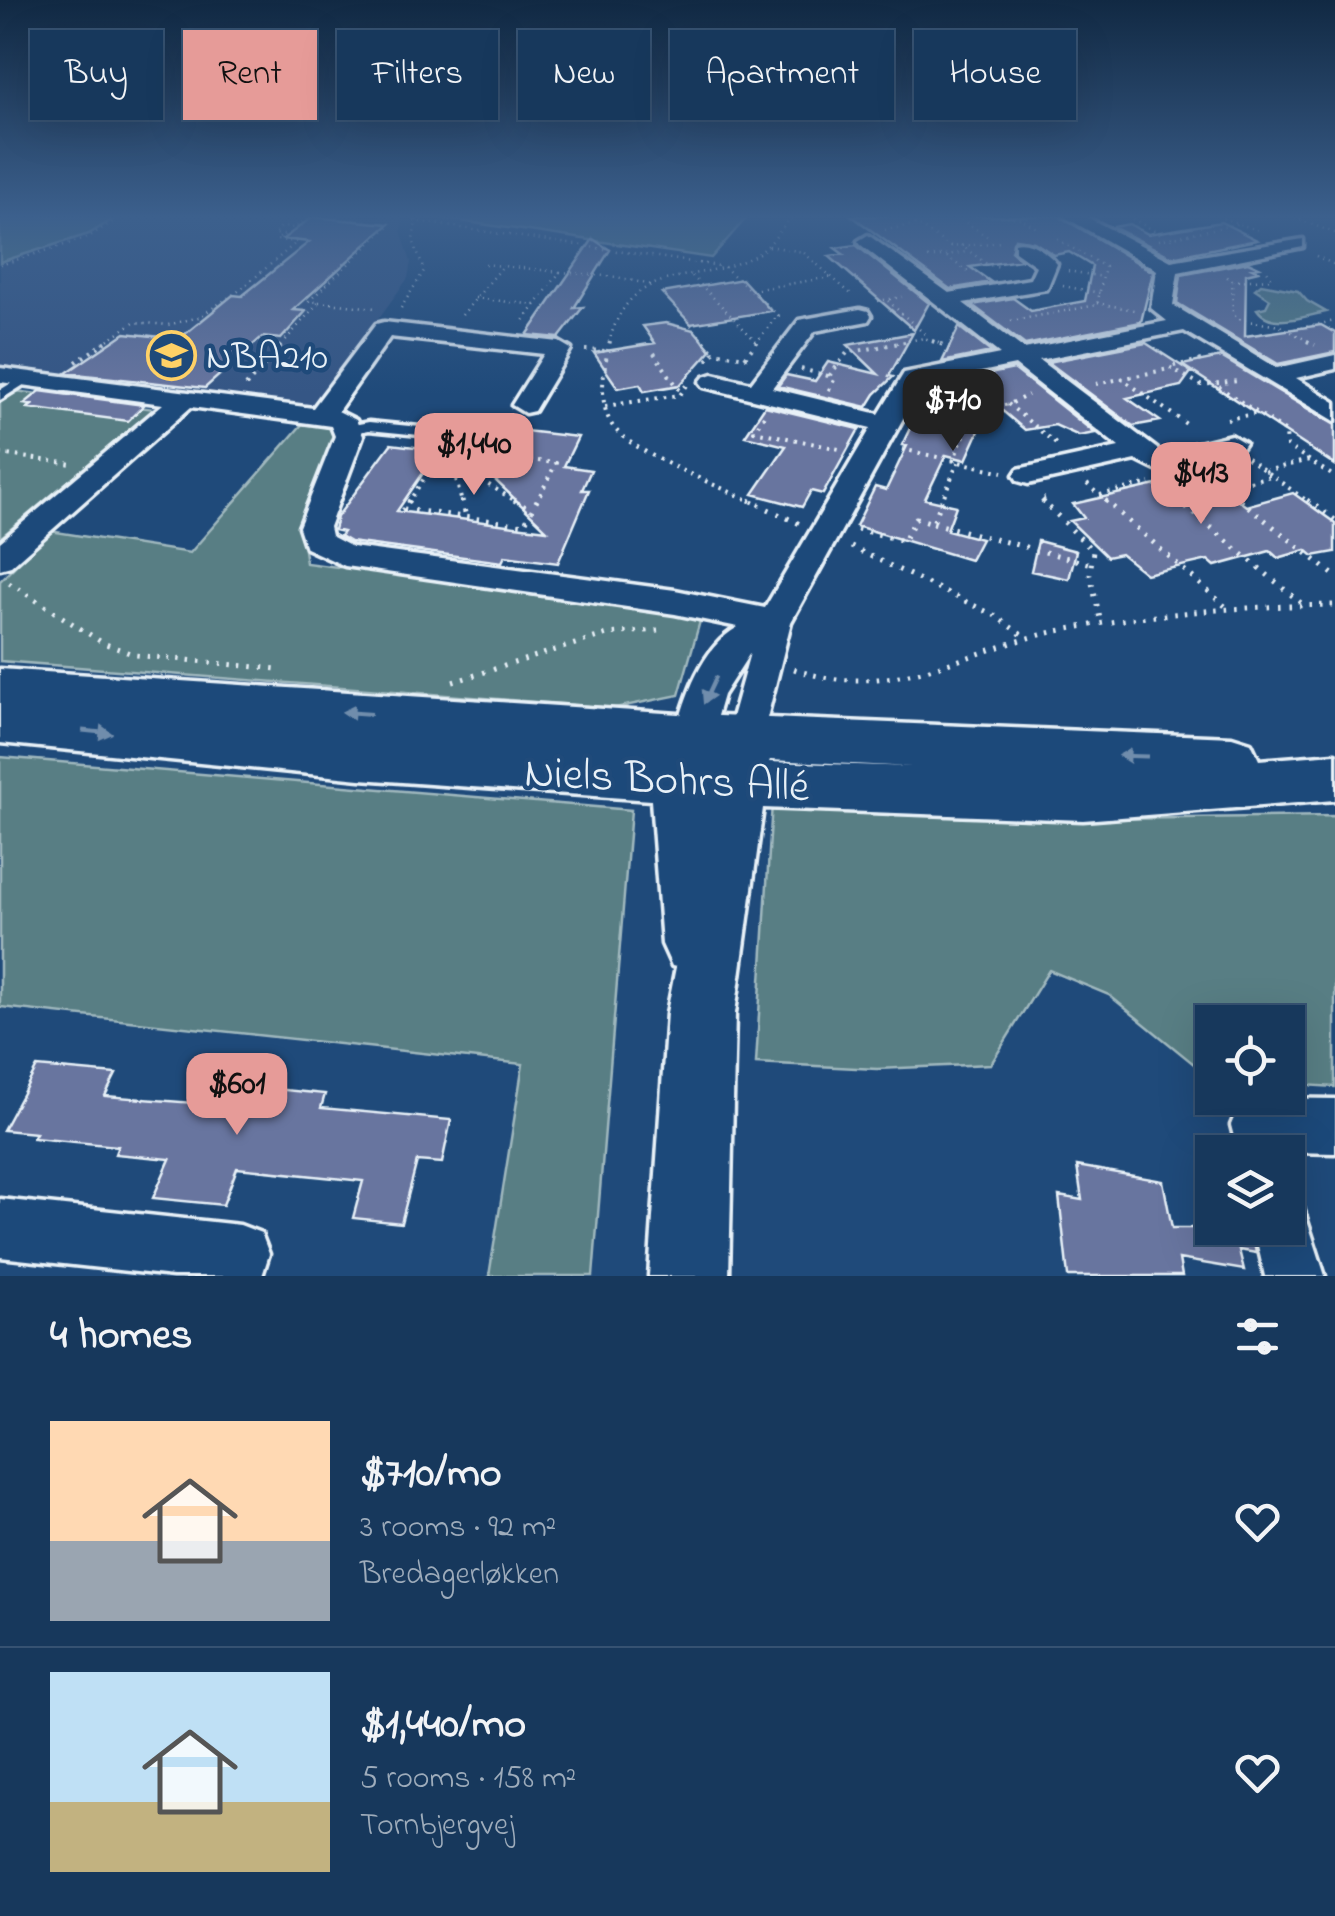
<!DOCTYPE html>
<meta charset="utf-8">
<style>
:root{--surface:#17385c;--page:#244365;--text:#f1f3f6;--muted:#9eacbb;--line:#365272;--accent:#e69b98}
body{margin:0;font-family:"Indie Flower",sans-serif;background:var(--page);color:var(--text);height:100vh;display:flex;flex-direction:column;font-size:38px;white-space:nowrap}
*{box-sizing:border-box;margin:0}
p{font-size:32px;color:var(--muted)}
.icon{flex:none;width:55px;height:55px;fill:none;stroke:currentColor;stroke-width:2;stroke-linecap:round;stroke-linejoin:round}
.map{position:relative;height:1276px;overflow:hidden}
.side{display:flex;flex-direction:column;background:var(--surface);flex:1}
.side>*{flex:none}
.top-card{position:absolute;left:30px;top:30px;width:1275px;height:90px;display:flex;gap:20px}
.fabs{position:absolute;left:1195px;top:1005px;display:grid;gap:20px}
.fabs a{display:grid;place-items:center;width:110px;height:110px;border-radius:0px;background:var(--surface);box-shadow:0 10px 40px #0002,0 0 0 2px var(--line);font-size:50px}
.price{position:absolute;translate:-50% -85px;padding:0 22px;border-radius:20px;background:var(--accent);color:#111;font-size:32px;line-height:65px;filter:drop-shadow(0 2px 5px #0008)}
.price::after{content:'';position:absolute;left:50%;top:60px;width:30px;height:22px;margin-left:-15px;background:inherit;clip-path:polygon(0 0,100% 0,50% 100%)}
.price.selected{background:#222;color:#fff}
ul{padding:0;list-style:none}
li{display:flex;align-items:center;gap:30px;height:250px;padding:0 50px}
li+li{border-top:2px solid var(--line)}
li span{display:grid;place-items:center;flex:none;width:280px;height:200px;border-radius:0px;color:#555}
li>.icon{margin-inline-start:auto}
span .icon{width:120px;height:120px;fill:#fffc;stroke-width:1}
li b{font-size:42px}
h2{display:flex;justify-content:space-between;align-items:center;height:120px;padding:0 50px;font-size:42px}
.pill{padding:0 35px;border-radius:0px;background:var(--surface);box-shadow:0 10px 40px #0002,0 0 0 2px var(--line);font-size:35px;line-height:90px}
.pill.selected{background:var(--accent);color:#111}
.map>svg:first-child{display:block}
.built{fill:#355785}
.green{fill:#587e84;stroke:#a0b8be;stroke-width:2.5}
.building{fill:#68749f;stroke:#e8f1f8;stroke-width:2.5}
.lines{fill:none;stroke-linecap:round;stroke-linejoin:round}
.lane-casing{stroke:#e8f1f8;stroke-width:7}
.street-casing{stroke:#e8f1f8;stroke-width:7}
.secondary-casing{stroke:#e8f1f8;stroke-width:7}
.path-far2{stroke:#e8f1f8;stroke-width:2.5;stroke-dasharray:1 5;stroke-linecap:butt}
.path-far1{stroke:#e8f1f8;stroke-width:4;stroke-dasharray:2.5 6;stroke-linecap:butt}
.path{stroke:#e8f1f8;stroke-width:5;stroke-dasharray:2.5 8;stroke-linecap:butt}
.lane{fill:#1f4a7a;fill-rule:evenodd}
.street{fill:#1f4a7a;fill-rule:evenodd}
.secondary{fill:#1f4a7a;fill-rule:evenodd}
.oneway{fill:#6f8dac}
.labels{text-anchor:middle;stroke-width:9;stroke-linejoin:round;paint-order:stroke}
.far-poi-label{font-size:38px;fill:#e8f1f8;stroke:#1f4a7a;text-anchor:start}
.street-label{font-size:45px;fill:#e8f1f8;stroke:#1f4a7a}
</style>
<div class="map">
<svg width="1335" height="1276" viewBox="0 0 1335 1276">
<rect width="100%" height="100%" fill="#1f4a7a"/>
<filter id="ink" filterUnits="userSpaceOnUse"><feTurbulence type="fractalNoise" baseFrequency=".01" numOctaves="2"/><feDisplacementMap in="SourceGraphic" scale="20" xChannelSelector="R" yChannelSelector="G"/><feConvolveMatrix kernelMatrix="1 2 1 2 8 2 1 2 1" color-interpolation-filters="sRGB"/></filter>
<g filter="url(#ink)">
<!-- built -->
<path class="built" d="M 118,216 L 405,216 L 401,231 L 411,262 L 408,278 L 313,408 L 0,367 L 0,262 L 89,234 Z"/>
<!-- green -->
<path class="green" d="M 0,216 L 118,216 L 89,234 L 0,262 Z
M 427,216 L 748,216 L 711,258 Z
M 1261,284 L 1298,291 L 1307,301 L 1326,312 C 1304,316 1271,330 1257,309 L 1266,307 L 1270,299 L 1255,289 Z
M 0,389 L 155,409 L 0,538 Z
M 305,421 L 339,431 L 302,537 L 306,563 L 702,614 L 679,695 L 615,708 L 0,661 L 0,581 L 50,531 L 190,553 Z
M 0,757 L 631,810 L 593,1276 L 489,1276 L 523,1064 L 0,1007 Z
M 772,803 L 1103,819 L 1335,816 L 1335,1087 L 1288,1084 L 1288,1022 L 1212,1022 L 1211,1078 L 1109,995 L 1049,970 L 991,1064 L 877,1069 L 756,1063 Z"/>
<!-- building -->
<path class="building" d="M 852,216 L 1060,216 L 1153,272 L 1141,322 L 1025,345 L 972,305 L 1013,298 L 1031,311 L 1085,301 L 1092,266 L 1069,252 L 1054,255 L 1034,242 L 1015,239 L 1011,251 L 1021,260 L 970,267 L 991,282 L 950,289 Z
M 312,217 L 389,224 L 293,310 L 306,311 L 281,339 L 262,337 L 205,388 L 66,373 L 125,333 L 179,339 L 233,295 L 242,296 L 309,242 L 283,239 Z
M 1221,222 L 1257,240 L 1172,257 L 1113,227 L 1129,224 L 1148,234 Z
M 593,239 L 610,250 L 574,308 L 583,307 L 559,338 L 527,335 Z
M 856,245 L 929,303 L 914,330 L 829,256 L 843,254 L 835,248 Z
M 1248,262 L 1259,267 L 1252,268 L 1258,271 L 1246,274 L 1245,336 L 1321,325 L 1335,333 L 1335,352 L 1278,364 L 1177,303 L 1181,275 Z
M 742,279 L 771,311 L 691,324 L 662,293 Z
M 666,323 L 694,330 L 711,350 L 680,385 L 644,391 L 640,384 L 618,388 L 594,353 L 655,343 L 643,326 Z
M 959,327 L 991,352 L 942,362 Z
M 913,333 L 889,376 L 893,377 L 875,394 L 867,407 L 778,386 L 786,375 L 815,381 L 828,362 L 878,374 L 848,345 Z
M 1146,343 L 1191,372 L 1181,386 L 1127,398 L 1160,421 L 1133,426 L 1048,362 Z
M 1221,357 L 1335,425 L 1335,465 L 1182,365 Z
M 1014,369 L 1095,433 L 1079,436 L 1055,425 L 1025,430 L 992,402 L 966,460 L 946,455 L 925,499 L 956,506 L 947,530 L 981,539 L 970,560 L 856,526 L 875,487 L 886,490 L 907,446 L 902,445 L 930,386 Z
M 40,391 L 144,405 L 128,421 L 28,408 L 32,405 L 24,404 Z
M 765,406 L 859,429 L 823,494 L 811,491 L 802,507 L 753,494 L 786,446 L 745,436 Z
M 464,424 L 578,437 L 564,466 L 591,470 L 582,490 L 589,490 L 558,563 L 505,556 L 502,562 L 350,542 L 340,536 L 343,532 L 334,530 L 337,517 L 391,444 L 439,450 L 397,511 L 547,530 L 465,451 L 448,449 Z
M 1156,485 L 1171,497 L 1218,485 L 1246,506 L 1293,493 L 1335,523 L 1335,552 L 1313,556 L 1306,550 L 1278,558 L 1270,551 L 1215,566 L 1208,560 L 1146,574 L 1121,554 L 1107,557 L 1070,521 L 1084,518 L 1073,504 Z
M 1038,541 L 1076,551 L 1069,579 L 1031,571 Z
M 37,1067 L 116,1074 L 105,1096 L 193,1103 L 195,1096 L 270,1103 L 275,1089 L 325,1094 L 321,1108 L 451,1120 L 442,1163 L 417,1161 L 401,1223 L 353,1218 L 363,1181 L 237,1168 L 223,1205 L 153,1198 L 170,1159 L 115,1154 L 118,1146 L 33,1138 L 36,1133 L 3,1130 Z
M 1077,1166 L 1163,1181 L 1172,1228 L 1251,1228 L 1256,1253 L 1239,1250 L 1244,1270 L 1179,1259 L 1182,1276 L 1068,1276 L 1059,1196 L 1082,1200 Z"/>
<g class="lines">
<defs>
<path id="lane" d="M 26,374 L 30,375 L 30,381 L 0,400 L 0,390 Z
M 369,422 L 440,429 L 447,433 L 440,437 L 369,430 L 348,434 L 341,430 L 343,427 Z"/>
<path id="street" d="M 1063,216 L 1085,216 L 1171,261 L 1303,239 L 1303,247 L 1178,272 L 1173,305 L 1277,368 L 1335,355 L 1335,369 L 1296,378 L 1335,402 L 1335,421 L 1184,331 L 1039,360 L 1161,452 L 1231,435 L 1245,443 L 1241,449 L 1156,470 L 1136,460 L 1028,484 L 1018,481 L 1014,475 L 1018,469 L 1119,447 L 1015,365 L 922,384 L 791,622 L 759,750 L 745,755 L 731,750 L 726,739 L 750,653 L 723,695 L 708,747 L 694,751 L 680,747 L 675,736 C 686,696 701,648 738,627 L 675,614 L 345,566 L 306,548 L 299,527 L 335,436 L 331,426 L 191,407 L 11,566 L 0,569 L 0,542 L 163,404 L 0,382 L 0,368 L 313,408 L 376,324 L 384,322 L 559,342 L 571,349 L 534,411 L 525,413 L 512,405 L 544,354 L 390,337 L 338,411 L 356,420 L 363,436 L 329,527 L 331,536 L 352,547 L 675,590 L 765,608 L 871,428 L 704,387 L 700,382 L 704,377 L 713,374 L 751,383 L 799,320 L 860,309 L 868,311 L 871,316 L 868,321 L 815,331 L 772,388 L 879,414 L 904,373 L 1000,354 L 861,245 L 858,241 L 868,235 L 949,293 L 1030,279 L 1036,266 L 1015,251 L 1015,243 C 1030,239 1048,253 1057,264 L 1047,289 L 963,303 L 1024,349 L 1167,321 L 1151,308 L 1157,270 Z
M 1258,1098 L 1335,1099 L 1335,1153 L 1292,1152 L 1288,1164 L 1288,1152 L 1238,1152 L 1231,1125 L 1239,1106 Z
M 0,1199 L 240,1225 L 261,1233 L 269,1254 L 262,1276 L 173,1276 L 0,1257 Z
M 1288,1201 L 1303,1208 L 1325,1276 L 1265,1276 L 1254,1228 L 1288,1228 Z"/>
<path id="secondary" d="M 0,669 L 694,715 L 1232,737 L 1251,743 L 1259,760 L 1335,754 L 1335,800 L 1083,820 L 763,808 L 735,1013 L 729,1276 L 649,1276 L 667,1013 L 676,967 L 672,966 L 662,944 L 651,800 L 360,779 L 0,743 ZM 770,760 L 913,767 L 769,762 Z"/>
</defs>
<!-- lane casing -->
<use href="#lane" class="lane-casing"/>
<!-- street casing -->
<use href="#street" class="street-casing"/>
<!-- secondary casing -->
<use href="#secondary" class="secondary-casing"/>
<!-- path-far2 -->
<path class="path-far2" d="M 905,216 L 952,248
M 956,216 L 991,239
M 1001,216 L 1020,218 L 1037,228
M 1127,216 L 1164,236
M 1217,216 L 1260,231
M 1289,216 L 1335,233
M 1020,218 L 1032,216
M 414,221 L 719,266
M 885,230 L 917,224
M 1159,240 L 1237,224
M 961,245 L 988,265 L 1002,267
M 769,246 L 803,252 L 851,294
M 950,247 L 1001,242
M 1316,256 L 1335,265
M 947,257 L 971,274
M 928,258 L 966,252
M 485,264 L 503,266
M 0,265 L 87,238 L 122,216
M 724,267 L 779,316
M 1068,271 L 1103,277
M 560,272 L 617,277 L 651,285
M 692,276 L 757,342
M 1227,277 L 1232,280 L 1233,314 L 1241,320 L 1280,326 L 1312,343
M 1232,281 L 1272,279 L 1266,269
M 1063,286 L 1100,293
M 752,290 L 831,277
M 475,298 L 536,305
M 878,301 L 902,297
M 888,301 L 928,337
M 319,302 L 376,308
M 1097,303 L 1134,310
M 401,308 L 424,271 L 413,240 L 417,216
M 462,315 L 503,266 L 560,272 L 523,322
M 687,321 L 706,343
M 1011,321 L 1097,305 L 1105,267 L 1055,238
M 1289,330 L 1335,321
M 103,343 L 134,322 L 168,325 L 199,317 L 240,290 L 297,242 L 276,240 L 284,235 L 274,234 L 281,227 L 294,228 L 310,216 L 391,224 L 309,301 L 319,302 L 283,343
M 609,343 C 630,259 694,287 754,256 C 771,247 780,229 793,216
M 756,343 L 777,316 L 783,315
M 897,343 L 924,338 L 939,343"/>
<!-- path-far1 -->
<path class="path-far1" d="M 610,341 C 604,367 597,401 612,425 C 630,453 722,487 755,503
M 704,341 L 714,352
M 932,341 L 952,348
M 1307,341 L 1315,345
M 585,350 L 607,351
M 654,353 L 681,392
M 745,357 L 758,341
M 707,360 L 714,352 L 752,358
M 1201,360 L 1169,367 L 1201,385 L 1238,381
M 76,362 L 107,341
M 801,369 L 832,377
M 1121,378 L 1189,426
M 1096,384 L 1169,369
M 246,386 L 285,341
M 1219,387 L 1286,432 L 1287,446 L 1335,477
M 829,390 L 834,380 L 830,375 L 847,353 L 910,341
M 1008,404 L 1056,444
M 605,406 L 680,395 L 688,384
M 764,416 L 754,431 L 844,450
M 1227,419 L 1259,413
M 902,449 L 1003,472
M 445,451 L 556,463 L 536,503
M 0,454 L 72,464
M 1247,458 L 1310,503
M 435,461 L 452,463 L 519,503
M 953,461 L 975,410 L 1010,404 L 1028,395
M 452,463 L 462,503
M 1265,471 L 1309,460
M 1207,474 L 1243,503
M 1087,484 L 1108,503
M 1160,485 L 1181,503
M 1225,487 L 1271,476
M 1169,494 L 1218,482
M 1100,495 L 1150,483
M 408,503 L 441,452
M 941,503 L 958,462
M 1045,503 L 1041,499 L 1045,498"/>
<!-- path -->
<path class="path" d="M 410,500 L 404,509 L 524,525 L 537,500
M 462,500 L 466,517
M 514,500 L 531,510
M 749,500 L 800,524
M 1042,500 L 1093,551 L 1090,574 L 1101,623
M 1105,500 L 1225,606
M 1178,500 L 1301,603
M 1240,500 L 1335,576
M 1307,500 L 1335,520
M 933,523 L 1091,564
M 857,529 L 904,541 L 916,518 L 933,523 L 942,500
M 851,547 L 994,615 L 1025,637
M 9,583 L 103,643 L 135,655 L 277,669
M 794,669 C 891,704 972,646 1068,629 C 1156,613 1245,606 1335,605
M 453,682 L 607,634 L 659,630"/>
<!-- lane -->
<use href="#lane" class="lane"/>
<!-- street -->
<use href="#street" class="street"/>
<!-- secondary -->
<use href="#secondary" class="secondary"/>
</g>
<!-- one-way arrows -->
<defs><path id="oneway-solid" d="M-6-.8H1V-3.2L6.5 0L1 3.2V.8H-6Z" transform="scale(2.5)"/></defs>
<g class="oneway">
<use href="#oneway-solid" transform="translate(710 690) rotate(115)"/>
<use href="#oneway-solid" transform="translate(357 713) rotate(-176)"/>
<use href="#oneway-solid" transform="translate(97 732) rotate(6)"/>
<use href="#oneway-solid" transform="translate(1133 756) rotate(-178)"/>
</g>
</g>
<!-- sky -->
<linearGradient id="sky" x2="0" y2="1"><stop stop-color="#112943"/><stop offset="0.55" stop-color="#3c608d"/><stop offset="1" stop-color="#3c608d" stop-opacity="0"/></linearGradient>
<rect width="1335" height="394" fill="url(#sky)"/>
<!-- icons -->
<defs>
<symbol id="school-ring" viewBox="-11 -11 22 22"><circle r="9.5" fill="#1f4a7a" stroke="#ffd166" stroke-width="1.5"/><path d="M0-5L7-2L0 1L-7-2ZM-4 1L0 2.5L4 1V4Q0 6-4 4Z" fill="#ffd166"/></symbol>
</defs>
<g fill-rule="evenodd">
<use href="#school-ring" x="144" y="328" width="55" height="55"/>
</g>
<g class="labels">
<!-- far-poi labels -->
<g class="far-poi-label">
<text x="206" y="368">NBA210</text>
</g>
<!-- street labels -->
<g class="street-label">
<text transform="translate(667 777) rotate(3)" y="16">Niels Bohrs Allé</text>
</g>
</g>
</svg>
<div class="fabs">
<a><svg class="icon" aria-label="locate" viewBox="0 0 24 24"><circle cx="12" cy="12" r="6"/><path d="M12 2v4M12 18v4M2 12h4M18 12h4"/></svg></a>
<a><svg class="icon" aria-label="layers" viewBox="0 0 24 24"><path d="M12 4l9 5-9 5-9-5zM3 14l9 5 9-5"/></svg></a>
</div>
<b class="price selected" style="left:953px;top:454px">$710</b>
<b class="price" style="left:474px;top:498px">$1,440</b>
<b class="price" style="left:1201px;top:527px">$413</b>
<b class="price" style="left:237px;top:1138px">$601</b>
<div class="top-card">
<a class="pill">Buy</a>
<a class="pill selected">Rent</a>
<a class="pill">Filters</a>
<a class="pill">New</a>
<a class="pill">Apartment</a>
<a class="pill">House</a>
</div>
</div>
<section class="side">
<h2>4 homes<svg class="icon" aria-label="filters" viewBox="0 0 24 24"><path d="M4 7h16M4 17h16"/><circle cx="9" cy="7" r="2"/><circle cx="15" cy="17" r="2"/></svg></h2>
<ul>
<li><span style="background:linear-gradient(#ffd9b3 60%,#9aa5b1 0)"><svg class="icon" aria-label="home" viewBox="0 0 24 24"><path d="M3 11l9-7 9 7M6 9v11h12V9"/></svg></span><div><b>$710/mo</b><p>3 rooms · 92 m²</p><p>Bredagerløkken</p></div><svg class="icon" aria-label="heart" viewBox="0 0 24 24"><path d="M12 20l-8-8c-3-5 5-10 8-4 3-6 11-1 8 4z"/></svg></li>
<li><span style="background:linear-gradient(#bfe0f5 65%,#c2b280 0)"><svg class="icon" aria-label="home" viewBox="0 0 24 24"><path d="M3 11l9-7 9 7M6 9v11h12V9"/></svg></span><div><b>$1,440/mo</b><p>5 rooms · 158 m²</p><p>Tornbjergvej</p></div><svg class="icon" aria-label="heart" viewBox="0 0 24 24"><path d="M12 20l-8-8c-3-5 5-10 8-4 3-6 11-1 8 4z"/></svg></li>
</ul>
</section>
